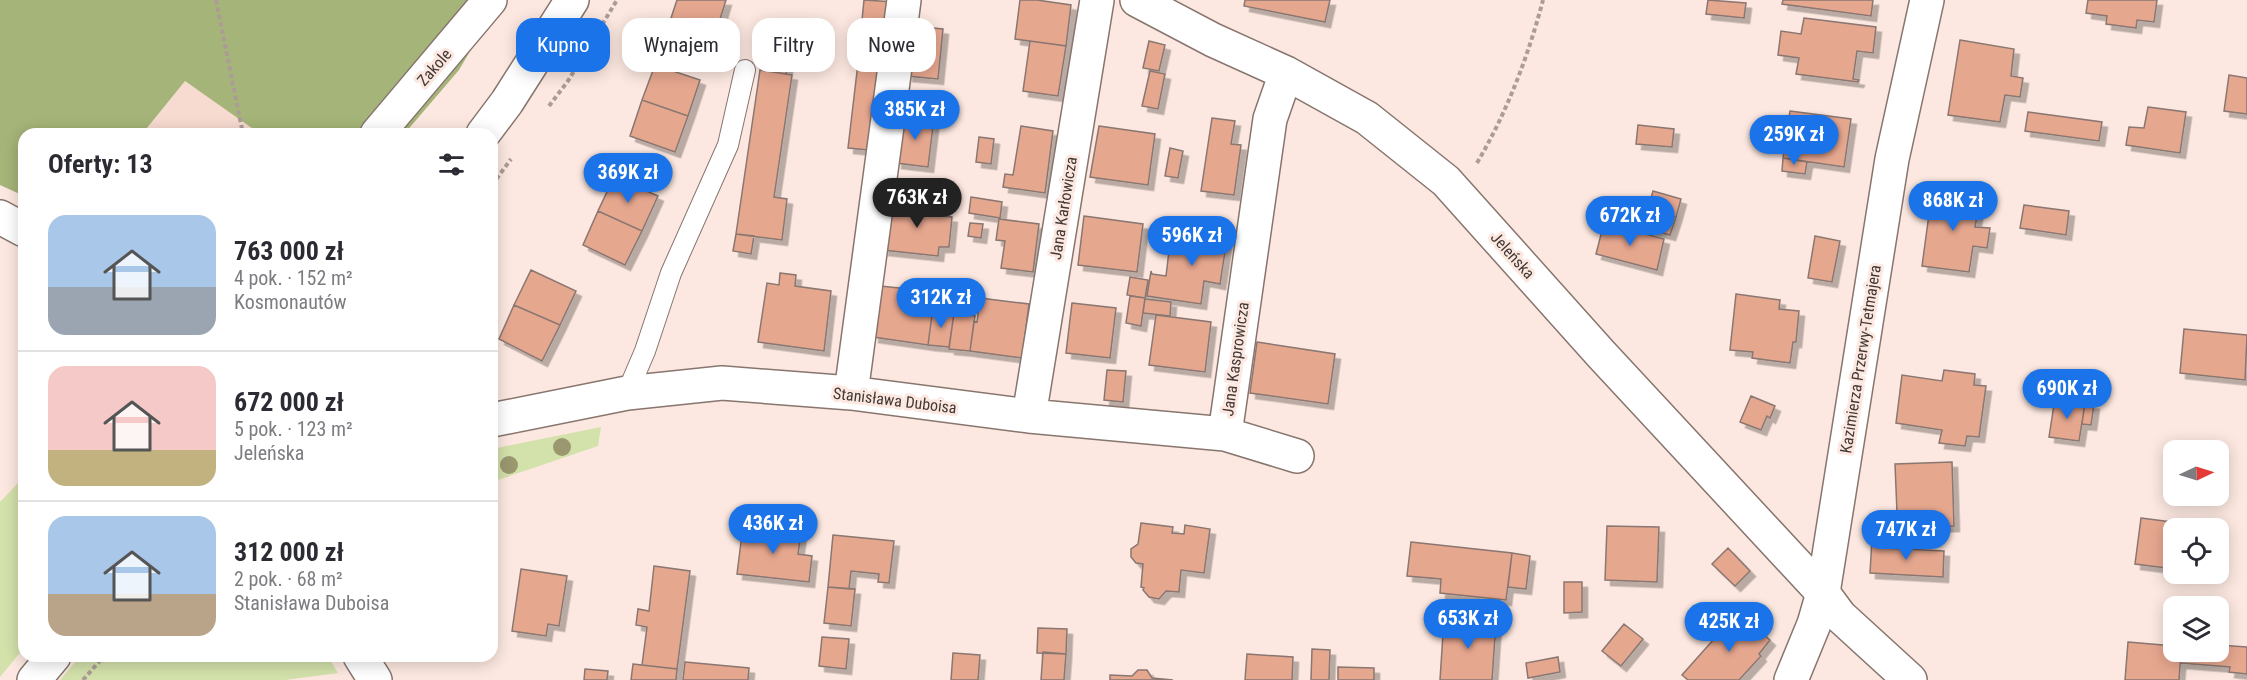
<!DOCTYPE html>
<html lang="pl">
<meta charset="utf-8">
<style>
:root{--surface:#fff;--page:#f7f7f7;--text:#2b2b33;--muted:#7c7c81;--line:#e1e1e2;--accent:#1a73e8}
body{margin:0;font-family:"Roboto Condensed",sans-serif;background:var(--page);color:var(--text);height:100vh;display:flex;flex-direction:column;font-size:22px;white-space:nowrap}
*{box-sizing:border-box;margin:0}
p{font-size:20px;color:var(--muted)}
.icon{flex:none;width:33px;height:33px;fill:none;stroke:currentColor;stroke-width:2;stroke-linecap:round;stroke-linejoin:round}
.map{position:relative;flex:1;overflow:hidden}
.side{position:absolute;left:18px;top:128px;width:480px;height:534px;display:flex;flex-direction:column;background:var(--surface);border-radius:18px;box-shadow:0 3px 15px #0003}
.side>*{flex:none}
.hud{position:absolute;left:516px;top:18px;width:570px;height:54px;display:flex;gap:12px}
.needle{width:39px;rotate:86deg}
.fabs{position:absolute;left:2163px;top:440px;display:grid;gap:12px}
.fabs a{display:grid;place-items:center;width:66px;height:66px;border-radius:12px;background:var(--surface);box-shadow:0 3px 15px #0003;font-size:30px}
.price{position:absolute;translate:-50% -51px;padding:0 14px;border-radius:21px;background:var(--accent);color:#fff;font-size:20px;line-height:39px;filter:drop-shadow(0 2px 3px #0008)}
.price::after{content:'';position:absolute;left:50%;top:36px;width:18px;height:14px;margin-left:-9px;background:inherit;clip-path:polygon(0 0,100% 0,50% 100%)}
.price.active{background:#222;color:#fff}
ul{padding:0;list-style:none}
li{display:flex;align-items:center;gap:18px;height:150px;padding:0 30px}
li+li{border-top:2px solid var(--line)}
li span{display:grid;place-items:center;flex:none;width:168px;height:120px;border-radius:18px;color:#555}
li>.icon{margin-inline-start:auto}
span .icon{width:72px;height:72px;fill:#fffc;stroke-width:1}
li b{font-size:26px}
h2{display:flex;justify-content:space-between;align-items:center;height:72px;padding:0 30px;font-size:26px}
.pill{padding:0 21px;border-radius:18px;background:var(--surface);box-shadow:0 3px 15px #0003;font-size:21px;line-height:54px}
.pill.active{background:var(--accent);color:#fff}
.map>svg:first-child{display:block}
.built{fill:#f7dad0}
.green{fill:#d3e1ab}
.forest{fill:#a5b478}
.building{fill:#e6a78f;stroke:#8a7771;stroke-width:1.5;filter:url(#shadow)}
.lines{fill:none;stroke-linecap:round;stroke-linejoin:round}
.lane-casing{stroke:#87756e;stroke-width:22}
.street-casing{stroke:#87756e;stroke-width:36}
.secondary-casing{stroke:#87756e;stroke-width:36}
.path{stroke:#ab9c96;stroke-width:4;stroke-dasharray:4.5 3;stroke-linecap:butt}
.lane{stroke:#fff;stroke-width:20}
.street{stroke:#fff;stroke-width:33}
.secondary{stroke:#fff;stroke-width:33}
.tree{fill:#9b9870}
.labels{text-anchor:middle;stroke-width:6;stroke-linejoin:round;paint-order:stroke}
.street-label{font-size:16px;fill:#423936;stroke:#fce8e0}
</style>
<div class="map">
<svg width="2247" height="680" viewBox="0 0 2247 680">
<defs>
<filter id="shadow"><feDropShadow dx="5.5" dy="5.5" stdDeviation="0" flood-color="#0004"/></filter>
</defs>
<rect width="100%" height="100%" fill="#fce8e0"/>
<!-- built -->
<path class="built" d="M 185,81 L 259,133 L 143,134 Z"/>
<!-- green -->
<path class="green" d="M 601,427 L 598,446 L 492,482 L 492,449 Z
M 24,477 L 24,648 L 0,677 L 0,502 Z
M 80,656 L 328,656 L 338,673 L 285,680 L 60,680 Z"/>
<!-- forest -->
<path class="forest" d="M 0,0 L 500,0 L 459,70 L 405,133 L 259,133 L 185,81 L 143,133 L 24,134 L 24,196 L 0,185 Z"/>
<!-- building -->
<path class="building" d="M 677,0 L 726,0 L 716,32 L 671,18 Z
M 864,0 L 895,2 L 893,23 L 862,20 Z
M 1020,0 L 1037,0 L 1071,5 L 1066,46 L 1015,39 Z
M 1245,0 L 1330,0 L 1325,22 L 1244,6 Z
M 1708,0 L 1746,3 L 1744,18 L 1706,14 Z
M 1783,0 L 1873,0 L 1871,16 L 1782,4 Z
M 2088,0 L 2157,0 L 2154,22 L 2137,20 L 2136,28 L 2106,24 L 2107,16 L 2086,13 Z
M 1804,18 L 1876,27 L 1873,53 L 1857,51 L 1853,79 L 1859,80 L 1858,82 L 1796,74 L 1799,58 L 1778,55 L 1781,31 L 1801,34 Z
M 862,20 L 893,23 L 888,66 L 858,63 Z
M 766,23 L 807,28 L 804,55 L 789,53 L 786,74 L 760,70 Z
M 912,26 L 943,29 L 938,79 L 907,76 Z
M 1960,40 L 2014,49 L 2011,76 L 2023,78 L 2020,97 L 2005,95 L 2000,122 L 1948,115 Z
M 1030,41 L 1066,46 L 1058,96 L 1023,91 Z
M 1149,41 L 1165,45 L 1159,71 L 1143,68 Z
M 858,63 L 888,66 L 879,151 L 848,148 Z
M 655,65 L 700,80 L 688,116 L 642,100 Z
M 760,70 L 792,75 L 774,197 L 787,199 L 782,240 L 736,234 Z
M 1150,71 L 1165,74 L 1158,109 L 1142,106 Z
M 2229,75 L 2247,78 L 2247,114 L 2224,111 Z
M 642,100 L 688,116 L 675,152 L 630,136 Z
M 2148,107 L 2186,112 L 2180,153 L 2126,145 L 2129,127 L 2144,128 Z
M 1790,111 L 1851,119 L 1844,167 L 1783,158 Z
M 2028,112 L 2102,122 L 2099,141 L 2025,131 Z
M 902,114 L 934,118 L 928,167 L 896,163 Z
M 1212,118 L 1235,121 L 1231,144 L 1241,145 L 1234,195 L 1201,191 Z
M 1638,125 L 1674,129 L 1672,147 L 1636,144 Z
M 1021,126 L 1053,131 L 1045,193 L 1003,187 L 1005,174 L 1013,175 Z
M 1099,126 L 1155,134 L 1148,185 L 1090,177 Z
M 979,137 L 994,139 L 991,164 L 976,162 Z
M 1170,148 L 1183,151 L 1178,178 L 1165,176 Z
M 1783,158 L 1807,162 L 1805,174 L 1782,171 Z
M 614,177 L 658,196 L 642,231 L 598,211 Z
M 1653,191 L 1681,199 L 1676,217 L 1648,209 Z
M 1932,192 L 1980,198 L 1975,227 L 1990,228 L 1987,248 L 1973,246 L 1969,272 L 1922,266 Z
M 971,197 L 1002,202 L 1000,218 L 969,213 Z
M 889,202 L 944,208 L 943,216 L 952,217 L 949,247 L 939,247 L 938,256 L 883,250 Z
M 1605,203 L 1637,211 L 1634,225 L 1602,217 Z
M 2024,205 L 2069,211 L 2066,235 L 2020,228 Z
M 1646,208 L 1676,217 L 1670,235 L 1640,227 Z
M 598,211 L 642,231 L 625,265 L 583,245 Z
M 1084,216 L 1143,224 L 1137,272 L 1078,265 Z
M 999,219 L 1039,224 L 1033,272 L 1001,268 L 1005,241 L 996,240 Z
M 970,223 L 983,224 L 981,238 L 968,236 Z
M 1604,223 L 1664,239 L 1657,270 L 1596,254 Z
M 1195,227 L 1228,232 L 1220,284 L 1204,281 L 1201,304 L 1147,296 L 1151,271 L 1152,274 L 1166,276 L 1169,251 L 1180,252 L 1183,236 L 1193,238 Z
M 736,234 L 754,236 L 751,254 L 733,251 Z
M 1815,236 L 1840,241 L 1832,282 L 1808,278 Z
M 531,270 L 576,291 L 560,325 L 514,305 Z
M 780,273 L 796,275 L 795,286 L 831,291 L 824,351 L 758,342 L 767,283 L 779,285 Z
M 1130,277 L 1148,280 L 1145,298 L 1127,295 Z
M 959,281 L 976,283 L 968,315 L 954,313 Z
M 880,286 L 928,291 L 925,314 L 932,315 L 928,345 L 873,337 Z
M 1736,294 L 1780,300 L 1779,309 L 1799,311 L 1796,342 L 1793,342 L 1790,363 L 1752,358 L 1753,352 L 1730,350 Z
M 1130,296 L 1145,298 L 1141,326 L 1126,323 Z
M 980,298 L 1029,304 L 1022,358 L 970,351 L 974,321 L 977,322 Z
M 1145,299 L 1171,302 L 1170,316 L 1143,313 Z
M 1072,303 L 1116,308 L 1110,358 L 1066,353 Z
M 514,305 L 560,325 L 542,361 L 499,339 Z
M 938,311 L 954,313 L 949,347 L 928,345 L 932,315 Z
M 954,313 L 975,316 L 970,351 L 949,349 Z
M 1156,315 L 1211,322 L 1205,372 L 1149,365 Z
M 2184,329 L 2247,335 L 2245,380 L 2180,373 Z
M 1257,342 L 1335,354 L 1328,404 L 1250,393 Z
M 1107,370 L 1126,371 L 1123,402 L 1104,400 Z
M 1944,370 L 1975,374 L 1974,385 L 1986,386 L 1979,437 L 1967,436 L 1965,446 L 1939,443 L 1942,430 L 1896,423 L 1902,375 L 1942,381 Z
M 1751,396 L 1775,406 L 1770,418 L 1767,416 L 1761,430 L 1740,422 Z
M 2055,398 L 2085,403 L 2079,441 L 2049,437 Z
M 2085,403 L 2094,404 L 2091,425 L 2082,424 Z
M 1952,462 L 1954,526 L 1920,527 L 1920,513 L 1897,513 L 1895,464 Z
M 2141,518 L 2195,525 L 2195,528 L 2174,528 L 2174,569 L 2135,564 Z
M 1141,523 L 1173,527 L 1172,533 L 1184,534 L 1185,525 L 1210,529 L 1204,573 L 1181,570 L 1179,592 L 1166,591 L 1159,599 L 1149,597 L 1143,590 L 1144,588 L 1141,587 L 1143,564 L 1136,563 L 1131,557 L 1131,549 L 1138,544 Z
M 743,526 L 801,533 L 798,554 L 812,556 L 809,582 L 737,574 Z
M 1607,526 L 1659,527 L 1657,582 L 1605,580 Z
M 833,535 L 894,541 L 889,583 L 878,582 L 879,574 L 851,571 L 849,589 L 828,587 Z
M 1872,539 L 1883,540 L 1883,548 L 1944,551 L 1943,577 L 1870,573 Z
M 1411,542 L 1512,553 L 1506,600 L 1440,593 L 1441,579 L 1407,576 Z
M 1728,548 L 1750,571 L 1735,586 L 1712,564 Z
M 1512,553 L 1530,556 L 1526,589 L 1508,587 Z
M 654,566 L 690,571 L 677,669 L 642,665 L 647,627 L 636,625 L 638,609 L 649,611 Z
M 521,569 L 567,576 L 559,626 L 548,624 L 546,636 L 512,631 Z
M 1564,582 L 1582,582 L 1582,612 L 1564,613 Z
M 828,587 L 855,589 L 851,626 L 824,623 Z
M 1738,612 L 1770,640 L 1759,654 L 1761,656 L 1739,680 L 1688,680 L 1682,675 Z
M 1444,618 L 1496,622 L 1492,680 L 1440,680 Z
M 1624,624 L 1643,639 L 1621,666 L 1602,651 Z
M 1038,628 L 1067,629 L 1066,654 L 1037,653 Z
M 822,637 L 849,639 L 846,669 L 819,666 Z
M 2128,642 L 2174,646 L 2174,651 L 2181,651 L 2179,680 L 2125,680 Z
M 2218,645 L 2247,647 L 2247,674 L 2229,672 L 2230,667 L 2181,663 L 2181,651 L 2218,651 Z
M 1312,649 L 1330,650 L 1329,680 L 1311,680 Z
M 1043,652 L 1066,654 L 1064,680 L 1041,680 Z
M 953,653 L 980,655 L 978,680 L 951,680 Z
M 1247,654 L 1293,657 L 1292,680 L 1245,680 Z
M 1558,657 L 1560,672 L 1528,678 L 1526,663 Z
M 685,662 L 749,668 L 748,680 L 683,680 Z
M 633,664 L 677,669 L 676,680 L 631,680 Z
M 1338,667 L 1374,668 L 1374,680 L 1338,680 Z
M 585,669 L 608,671 L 607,680 L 584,680 Z
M 1138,670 L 1147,670 L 1152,678 L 1173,680 L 1110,680 L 1110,675 L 1132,676 Z"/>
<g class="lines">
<defs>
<path id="lane" d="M 627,393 L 645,351 L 671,273 L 728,145 L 745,70"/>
<path id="street" d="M 1137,0 L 1213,40 L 1286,73 L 1367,118 L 1446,181 L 1601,354 L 1823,593 L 1840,616 L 1910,680
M 377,134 L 490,0
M 0,217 L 24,230
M 851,393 L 904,0
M 1029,416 L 1097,0
M 492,420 L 627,393 L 722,383 L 851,393 L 1029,416 L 1225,434 L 1297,456
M 1225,434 L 1270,119 L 1286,73
M 360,656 L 375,680"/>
<path id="secondary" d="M 483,134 L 507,102 L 572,0
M 34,680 L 54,656
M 1791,680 L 1814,624 L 1823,593 L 1892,159 L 1927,0"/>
</defs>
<!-- lane casing -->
<use href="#lane" class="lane-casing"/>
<!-- street casing -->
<use href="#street" class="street-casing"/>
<!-- secondary casing -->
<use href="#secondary" class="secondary-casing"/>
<!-- path -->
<path class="path" d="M 216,0 L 243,134
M 549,106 L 568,81 L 617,0
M 1477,163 C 1507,112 1528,57 1543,0
M 492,185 L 511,159
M 83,680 L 104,656"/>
<!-- lane -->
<use href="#lane" class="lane"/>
<!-- street -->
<use href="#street" class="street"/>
<!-- secondary -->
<use href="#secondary" class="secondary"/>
</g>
<!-- trees -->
<g class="tree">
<circle cx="562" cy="447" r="9"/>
<circle cx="509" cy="465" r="9"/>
</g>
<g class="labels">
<!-- street labels -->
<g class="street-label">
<text transform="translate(434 67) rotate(-49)" y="6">Zakole</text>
<text transform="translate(1063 208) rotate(-81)" y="6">Jana Karłowicza</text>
<text transform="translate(1513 255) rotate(48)" y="6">Jeleńska</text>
<text transform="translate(1235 359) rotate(-82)" y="6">Jana Kasprowicza</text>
<text transform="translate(1860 359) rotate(-81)" y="6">Kazimierza Przerwy-Tetmajera</text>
<text transform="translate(895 400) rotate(7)" y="6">Stanisława Duboisa</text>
</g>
</g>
</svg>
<div class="fabs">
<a><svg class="needle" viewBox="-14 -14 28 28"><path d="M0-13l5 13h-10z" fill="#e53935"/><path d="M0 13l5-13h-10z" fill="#7c7c81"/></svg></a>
<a><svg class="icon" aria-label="locate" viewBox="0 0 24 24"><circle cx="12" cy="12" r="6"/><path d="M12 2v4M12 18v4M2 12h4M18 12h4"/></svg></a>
<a><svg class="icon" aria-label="layers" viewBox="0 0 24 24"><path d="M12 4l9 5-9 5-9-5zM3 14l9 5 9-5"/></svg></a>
</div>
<b class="price" style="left:915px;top:141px">385K zł</b>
<b class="price" style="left:1794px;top:166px">259K zł</b>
<b class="price" style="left:628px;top:204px">369K zł</b>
<b class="price active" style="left:917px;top:229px">763K zł</b>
<b class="price" style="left:1953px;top:232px">868K zł</b>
<b class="price" style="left:1630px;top:247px">672K zł</b>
<b class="price" style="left:1192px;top:267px">596K zł</b>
<b class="price" style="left:941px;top:329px">312K zł</b>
<b class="price" style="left:2067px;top:420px">690K zł</b>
<b class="price" style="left:773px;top:555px">436K zł</b>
<b class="price" style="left:1906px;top:561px">747K zł</b>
<b class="price" style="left:1468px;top:650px">653K zł</b>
<b class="price" style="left:1729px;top:653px">425K zł</b>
<div class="hud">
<a class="pill active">Kupno</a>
<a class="pill">Wynajem</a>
<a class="pill">Filtry</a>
<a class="pill">Nowe</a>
</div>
<section class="side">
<h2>Oferty: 13<svg class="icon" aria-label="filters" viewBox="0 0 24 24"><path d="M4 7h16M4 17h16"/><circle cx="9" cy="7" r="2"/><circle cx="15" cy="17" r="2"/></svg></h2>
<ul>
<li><span style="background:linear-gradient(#a9c7e8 60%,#9aa5b1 0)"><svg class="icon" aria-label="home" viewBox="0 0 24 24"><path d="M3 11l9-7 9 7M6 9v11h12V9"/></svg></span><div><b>763 000 zł</b><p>4 pok. · 152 m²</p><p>Kosmonautów</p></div></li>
<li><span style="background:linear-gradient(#f6c9c9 70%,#c2b280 0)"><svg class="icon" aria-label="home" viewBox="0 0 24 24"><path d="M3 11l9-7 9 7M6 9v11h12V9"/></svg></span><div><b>672 000 zł</b><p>5 pok. · 123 m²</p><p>Jeleńska</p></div></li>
<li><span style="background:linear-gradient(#a9c7e8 65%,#b9a48a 0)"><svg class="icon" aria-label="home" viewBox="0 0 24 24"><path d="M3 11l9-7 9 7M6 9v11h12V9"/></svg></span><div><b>312 000 zł</b><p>2 pok. · 68 m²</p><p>Stanisława Duboisa</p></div></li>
</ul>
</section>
</div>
